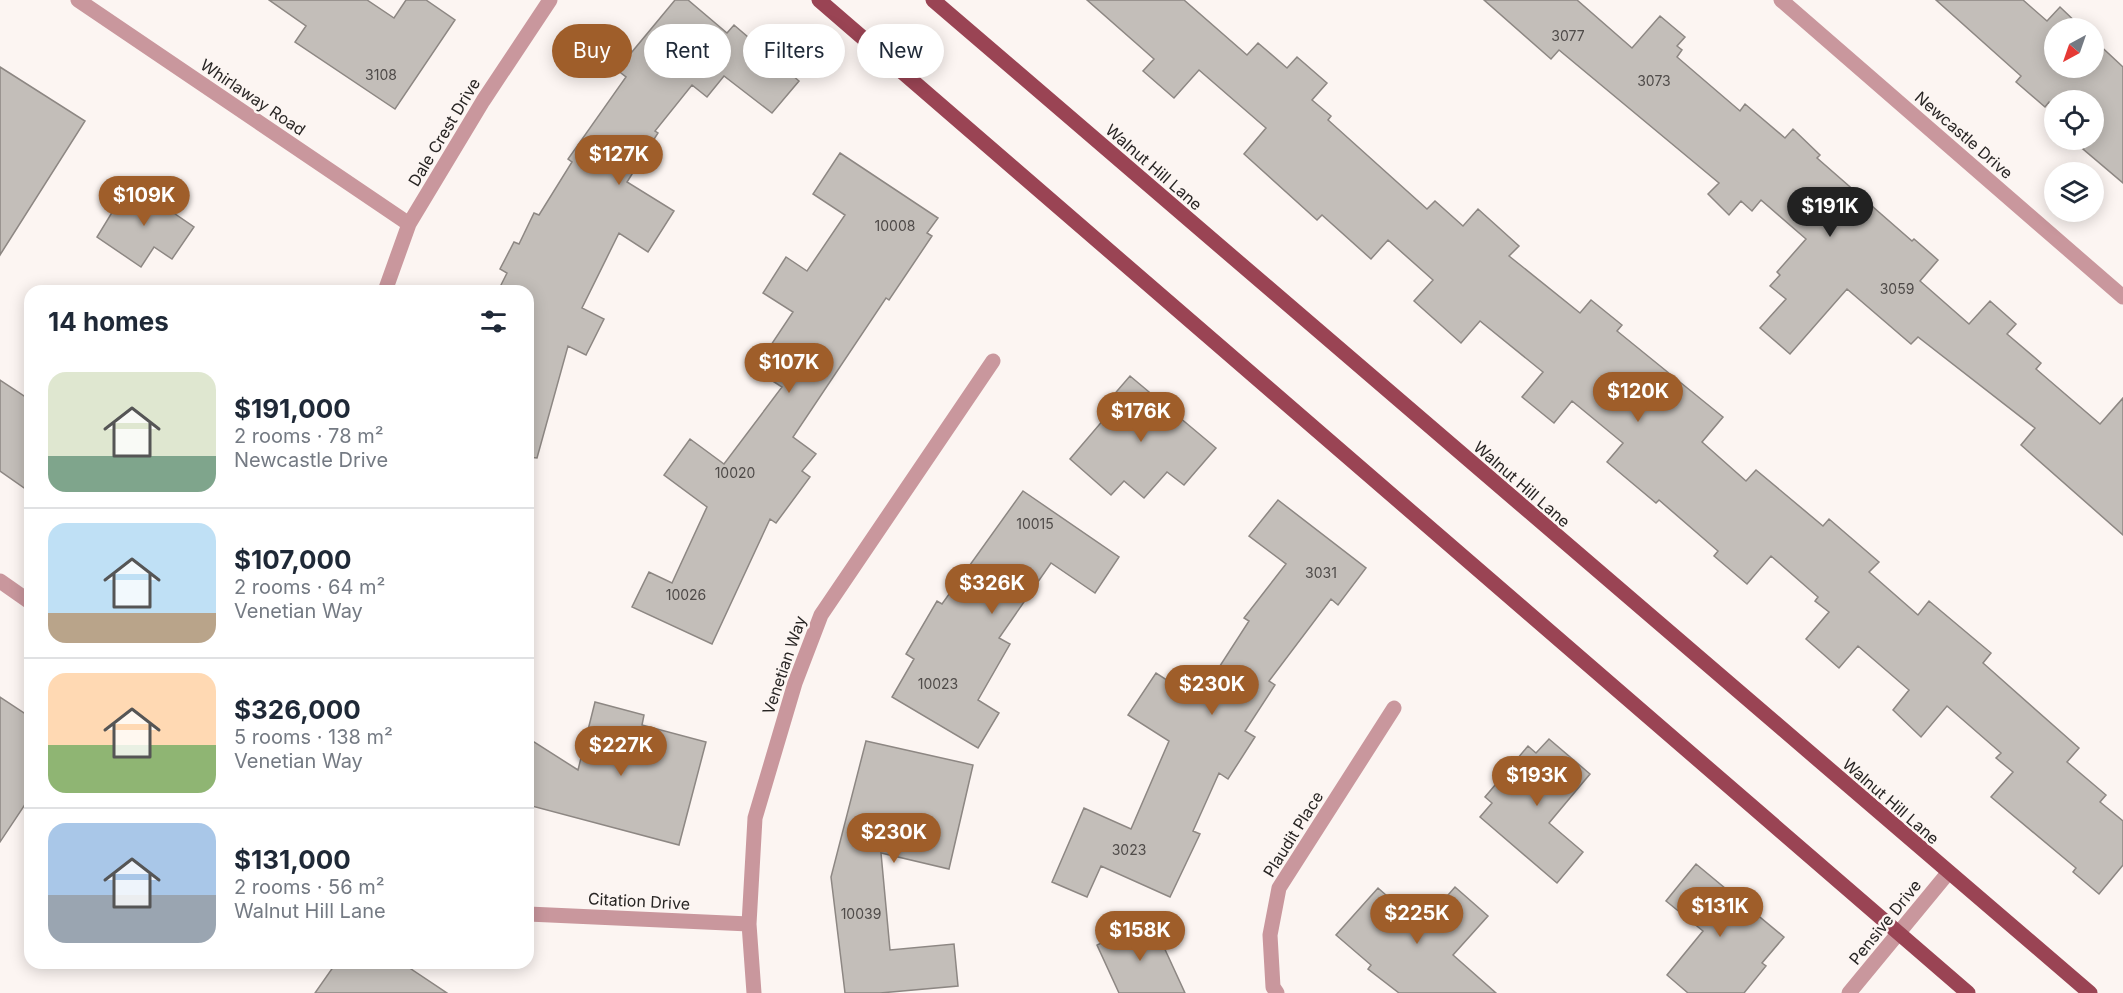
<!DOCTYPE html>
<meta charset="utf-8">
<style>
:root{--surface:#fff;--page:#f6f6f7;--text:#1f2937;--muted:#747a83;--line:#e0e1e3;--accent:#9f5e2a}
body{margin:0;font-family:Inter,sans-serif;background:var(--page);color:var(--text);height:100vh;display:flex;flex-direction:column;font-size:22px;white-space:nowrap}
*{box-sizing:border-box;margin:0}
p{font-size:20px;color:var(--muted)}
.icon{flex:none;width:33px;height:33px;fill:none;stroke:currentColor;stroke-width:2;stroke-linecap:round;stroke-linejoin:round}
.map{position:relative;flex:1;overflow:hidden}
.drawer{position:absolute;left:24px;top:285px;width:510px;height:684px;display:flex;flex-direction:column;background:var(--surface);border-radius:18px;box-shadow:0 3px 15px #0003}
.drawer>*{flex:none}
.top-card{position:absolute;left:552px;top:24px;width:570px;height:54px;display:flex;gap:12px}
.needle{width:39px;rotate:220deg}
.controls{position:absolute;left:2044px;top:18px;display:grid;gap:12px}
.controls a{display:grid;place-items:center;width:60px;height:60px;border-radius:50%;background:var(--surface);box-shadow:0 3px 15px #0003;font-size:30px}
.price{position:absolute;translate:-50% -51px;padding:0 14px;border-radius:21px;background:var(--accent);color:#fff;font-size:20px;line-height:39px;filter:drop-shadow(0 2px 3px #0008)}
.price::after{content:'';position:absolute;left:50%;top:36px;width:18px;height:14px;margin-left:-9px;background:inherit;clip-path:polygon(0 0,100% 0,50% 100%)}
.price.selected{background:#222;color:#fff}
ul{padding:0;list-style:none}
li{display:flex;align-items:center;gap:18px;height:150px;padding:0 24px}
li+li{border-top:2px solid var(--line)}
li span{display:grid;place-items:center;flex:none;width:168px;height:120px;border-radius:18px;color:#555}
li>.icon{margin-inline-start:auto}
span .icon{width:72px;height:72px;fill:#fffc;stroke-width:1}
li b{font-size:26px}
h2{display:flex;justify-content:space-between;align-items:center;height:72px;padding:0 24px;font-size:26px}
.chip{padding:0 21px;border-radius:27px;background:var(--surface);box-shadow:0 3px 15px #0003;font-size:21px;line-height:54px}
.chip.selected{background:var(--accent);color:#fff}
.map>svg:first-child{display:block}
.building{fill:#c3beb9;stroke:#8d8783;stroke-width:1.5}
.lines{fill:none;stroke-linecap:round;stroke-linejoin:round}
.minor{stroke:#c9979d;stroke-width:15}
.major{stroke:#9a4454;stroke-width:15}
.labels{text-anchor:middle;stroke-width:5;stroke-linejoin:round;paint-order:stroke}
.number-label{font-size:14px;fill:#4f4b49}
.street-label{font-size:16px;fill:#282524;stroke:#fcf5f2}
</style>
<div class="map">
<svg width="2123" height="993" viewBox="0 0 2123 993">
<rect width="100%" height="100%" fill="#fcf5f2"/>
<!-- building -->
<path class="building" d="M 269,0 L 367,0 L 394,18 L 406,0 L 426,0 L 455,20 L 395,109 L 295,42 L 306,26 Z
M 675,0 L 688,0 L 727,33 L 734,25 L 799,81 L 772,113 L 724,76 L 707,97 L 692,85 L 655,131 L 658,133 L 627,182 L 674,211 L 648,252 L 619,233 L 582,308 L 604,319 L 586,355 L 568,346 L 537,458 L 528,457 L 528,291 L 498,291 L 507,273 L 500,269 L 514,242 L 519,244 L 534,213 L 539,215 L 572,162 L 568,159 L 626,77 L 617,70 Z
M 1087,0 L 1184,0 L 1247,55 L 1258,43 L 1287,68 L 1297,57 L 1327,83 L 1312,100 L 1331,116 L 1328,120 L 1427,209 L 1435,201 L 1463,226 L 1478,209 L 1519,246 L 1509,256 L 1580,313 L 1591,300 L 1622,325 L 1617,331 L 1723,417 L 1702,442 L 1746,481 L 1756,470 L 1823,526 L 1829,519 L 1879,562 L 1869,572 L 1918,615 L 1929,601 L 1991,653 L 1983,663 L 2079,748 L 2067,762 L 2106,795 L 2100,802 L 2123,821 L 2123,865 L 2099,894 L 2073,872 L 2076,868 L 1991,797 L 2013,772 L 1996,758 L 2001,753 L 1947,706 L 1921,737 L 1893,710 L 1909,690 L 1858,646 L 1839,668 L 1806,639 L 1829,612 L 1815,601 L 1818,597 L 1771,556 L 1747,584 L 1714,556 L 1718,551 L 1659,500 L 1656,503 L 1607,462 L 1623,443 L 1572,401 L 1554,423 L 1522,397 L 1543,372 L 1480,321 L 1461,343 L 1414,301 L 1433,280 L 1388,240 L 1371,259 L 1322,215 L 1317,220 L 1244,154 L 1266,128 L 1199,70 L 1174,98 L 1143,71 L 1154,59 Z
M 1484,0 L 1577,0 L 1632,48 L 1660,16 L 1685,37 L 1677,46 L 1682,50 L 1677,57 L 1740,111 L 1745,104 L 1785,138 L 1793,129 L 1820,155 L 1817,158 L 1912,241 L 1914,239 L 1938,260 L 1920,281 L 1969,324 L 1990,301 L 2016,324 L 2007,334 L 2041,363 L 2036,369 L 2100,424 L 2123,398 L 2123,535 L 2021,445 L 2035,428 L 1918,337 L 1911,344 L 1847,289 L 1790,354 L 1760,328 L 1786,299 L 1770,286 L 1780,275 L 1777,272 L 1806,239 L 1761,200 L 1752,211 L 1741,201 L 1729,215 L 1708,194 L 1719,183 L 1559,50 L 1551,59 Z
M 1936,0 L 2023,0 L 2047,21 L 2060,7 L 2082,28 L 2055,28 L 2055,68 L 2094,68 L 2094,40 L 2123,67 L 2123,183 L 2083,149 L 2089,140 L 2094,140 L 2094,100 L 2055,100 L 2055,107 L 2049,102 L 2045,107 L 2016,82 L 2021,76 Z
M 0,67 L 85,121 L 0,255 Z
M 840,153 L 938,218 L 927,233 L 932,236 L 889,300 L 886,298 L 793,437 L 816,454 L 802,471 L 810,477 L 776,523 L 770,519 L 712,644 L 632,607 L 649,572 L 672,583 L 707,507 L 664,475 L 690,439 L 724,464 L 782,387 L 768,378 L 779,363 L 765,354 L 793,312 L 763,293 L 786,257 L 807,271 L 845,215 L 813,194 Z
M 130,183 L 194,227 L 172,259 L 154,247 L 141,267 L 97,237 Z
M 1130,376 L 1216,448 L 1184,485 L 1167,472 L 1144,498 L 1124,481 L 1111,495 L 1070,459 L 1105,418 L 1098,413 Z
M 0,380 L 30,400 L 30,492 L 0,471 Z
M 1023,491 L 1119,557 L 1095,593 L 1051,563 L 999,638 L 1010,644 L 978,700 L 999,713 L 978,748 L 892,697 L 914,659 L 906,654 L 937,601 L 942,604 Z
M 1278,500 L 1366,568 L 1338,605 L 1331,599 L 1269,681 L 1275,685 L 1245,731 L 1255,737 L 1228,779 L 1219,773 L 1193,831 L 1200,834 L 1170,897 L 1101,866 L 1087,897 L 1052,882 L 1084,808 L 1131,829 L 1169,741 L 1128,715 L 1156,673 L 1198,700 L 1249,621 L 1244,618 L 1286,564 L 1249,536 Z
M 0,697 L 30,717 L 30,797 L 0,842 Z
M 595,702 L 644,715 L 642,725 L 706,742 L 679,845 L 528,805 L 528,738 L 578,770 Z
M 1549,739 L 1590,774 L 1549,823 L 1583,852 L 1557,883 L 1480,817 L 1492,803 L 1485,797 L 1528,746 L 1536,753 Z
M 866,741 L 973,765 L 949,869 L 881,853 L 890,950 L 954,944 L 958,986 L 880,993 L 845,993 L 831,877 Z
M 1696,864 L 1784,937 L 1762,963 L 1766,966 L 1744,993 L 1688,993 L 1667,975 L 1703,931 L 1666,901 Z
M 1455,887 L 1488,916 L 1453,955 L 1496,993 L 1399,993 L 1368,969 L 1371,965 L 1336,935 L 1378,888 L 1421,926 Z
M 1151,919 L 1185,993 L 1119,993 L 1097,945 Z
M 336,963 L 402,963 L 447,993 L 315,993 Z"/>
<g class="lines">
<!-- minor -->
<path class="minor" d="M 78,0 L 409,224
M 1781,0 L 2123,297
M 385,291 L 409,224 L 483,101 L 550,0
M 0,581 L 30,602
M 528,914 L 749,924
M 754,993 L 749,924 L 755,818 L 795,683 L 821,615 L 993,361
M 1277,993 L 1273,987 L 1270,935 L 1279,888 L 1394,708
M 1849,993 L 1948,873"/>
<!-- major -->
<path class="major" d="M 819,0 L 1968,993
M 933,0 L 2090,993"/>
</g>
<g class="labels">
<!-- number labels -->
<g class="number-label">
<text x="1568" y="41">3077</text>
<text x="381" y="80">3108</text>
<text x="1654" y="86">3073</text>
<text x="895" y="231">10008</text>
<text x="1897" y="294">3059</text>
<text x="735" y="478">10020</text>
<text x="1035" y="529">10015</text>
<text x="1321" y="578">3031</text>
<text x="686" y="600">10026</text>
<text x="938" y="689">10023</text>
<text x="1129" y="855">3023</text>
<text x="861" y="919">10039</text>
</g>
<!-- street labels -->
<g class="street-label">
<text transform="translate(253 97) rotate(34)" y="6">Whirlaway Road</text>
<text transform="translate(444 132) rotate(-59)" y="6">Dale Crest Drive</text>
<text transform="translate(1964 135) rotate(41)" y="6">Newcastle Drive</text>
<text transform="translate(1154 167) rotate(41)" y="6">Walnut Hill Lane</text>
<text transform="translate(1522 484) rotate(41)" y="6">Walnut Hill Lane</text>
<text transform="translate(784 665) rotate(-71)" y="6">Venetian Way</text>
<text transform="translate(1891 801) rotate(41)" y="6">Walnut Hill Lane</text>
<text transform="translate(1293 834) rotate(-58)" y="6">Plaudit Place</text>
<text transform="translate(639 901) rotate(3)" y="6">Citation Drive</text>
<text transform="translate(1885 922) rotate(-51)" y="6">Pensive Drive</text>
</g>
</g>
</svg>
<div class="controls">
<a><svg class="needle" viewBox="-14 -14 28 28"><path d="M0-13l5 13h-10z" fill="#e53935"/><path d="M0 13l5-13h-10z" fill="#747a83"/></svg></a>
<a><svg class="icon" aria-label="locate" viewBox="0 0 24 24"><circle cx="12" cy="12" r="6"/><path d="M12 2v4M12 18v4M2 12h4M18 12h4"/></svg></a>
<a><svg class="icon" aria-label="layers" viewBox="0 0 24 24"><path d="M12 4l9 5-9 5-9-5zM3 14l9 5 9-5"/></svg></a>
</div>
<b class="price" style="left:619px;top:186px">$127K</b>
<b class="price" style="left:144px;top:227px">$109K</b>
<b class="price selected" style="left:1830px;top:238px">$191K</b>
<b class="price" style="left:789px;top:394px">$107K</b>
<b class="price" style="left:1638px;top:423px">$120K</b>
<b class="price" style="left:1141px;top:443px">$176K</b>
<b class="price" style="left:992px;top:615px">$326K</b>
<b class="price" style="left:1212px;top:716px">$230K</b>
<b class="price" style="left:621px;top:777px">$227K</b>
<b class="price" style="left:1537px;top:807px">$193K</b>
<b class="price" style="left:894px;top:864px">$230K</b>
<b class="price" style="left:1720px;top:938px">$131K</b>
<b class="price" style="left:1417px;top:945px">$225K</b>
<b class="price" style="left:1140px;top:962px">$158K</b>
<div class="top-card">
<a class="chip selected">Buy</a>
<a class="chip">Rent</a>
<a class="chip">Filters</a>
<a class="chip">New</a>
</div>
<section class="drawer">
<h2>14 homes<svg class="icon" aria-label="filters" viewBox="0 0 24 24"><path d="M4 7h16M4 17h16"/><circle cx="9" cy="7" r="2"/><circle cx="15" cy="17" r="2"/></svg></h2>
<ul>
<li><span style="background:linear-gradient(#dfe7d0 70%,#7fa58c 0)"><svg class="icon" aria-label="home" viewBox="0 0 24 24"><path d="M3 11l9-7 9 7M6 9v11h12V9"/></svg></span><div><b>$191,000</b><p>2 rooms · 78 m²</p><p>Newcastle Drive</p></div></li>
<li><span style="background:linear-gradient(#bfe0f5 75%,#b9a48a 0)"><svg class="icon" aria-label="home" viewBox="0 0 24 24"><path d="M3 11l9-7 9 7M6 9v11h12V9"/></svg></span><div><b>$107,000</b><p>2 rooms · 64 m²</p><p>Venetian Way</p></div></li>
<li><span style="background:linear-gradient(#ffd9b3 60%,#8fb573 0)"><svg class="icon" aria-label="home" viewBox="0 0 24 24"><path d="M3 11l9-7 9 7M6 9v11h12V9"/></svg></span><div><b>$326,000</b><p>5 rooms · 138 m²</p><p>Venetian Way</p></div></li>
<li><span style="background:linear-gradient(#a9c7e8 60%,#9aa5b1 0)"><svg class="icon" aria-label="home" viewBox="0 0 24 24"><path d="M3 11l9-7 9 7M6 9v11h12V9"/></svg></span><div><b>$131,000</b><p>2 rooms · 56 m²</p><p>Walnut Hill Lane</p></div></li>
</ul>
</section>
</div>
